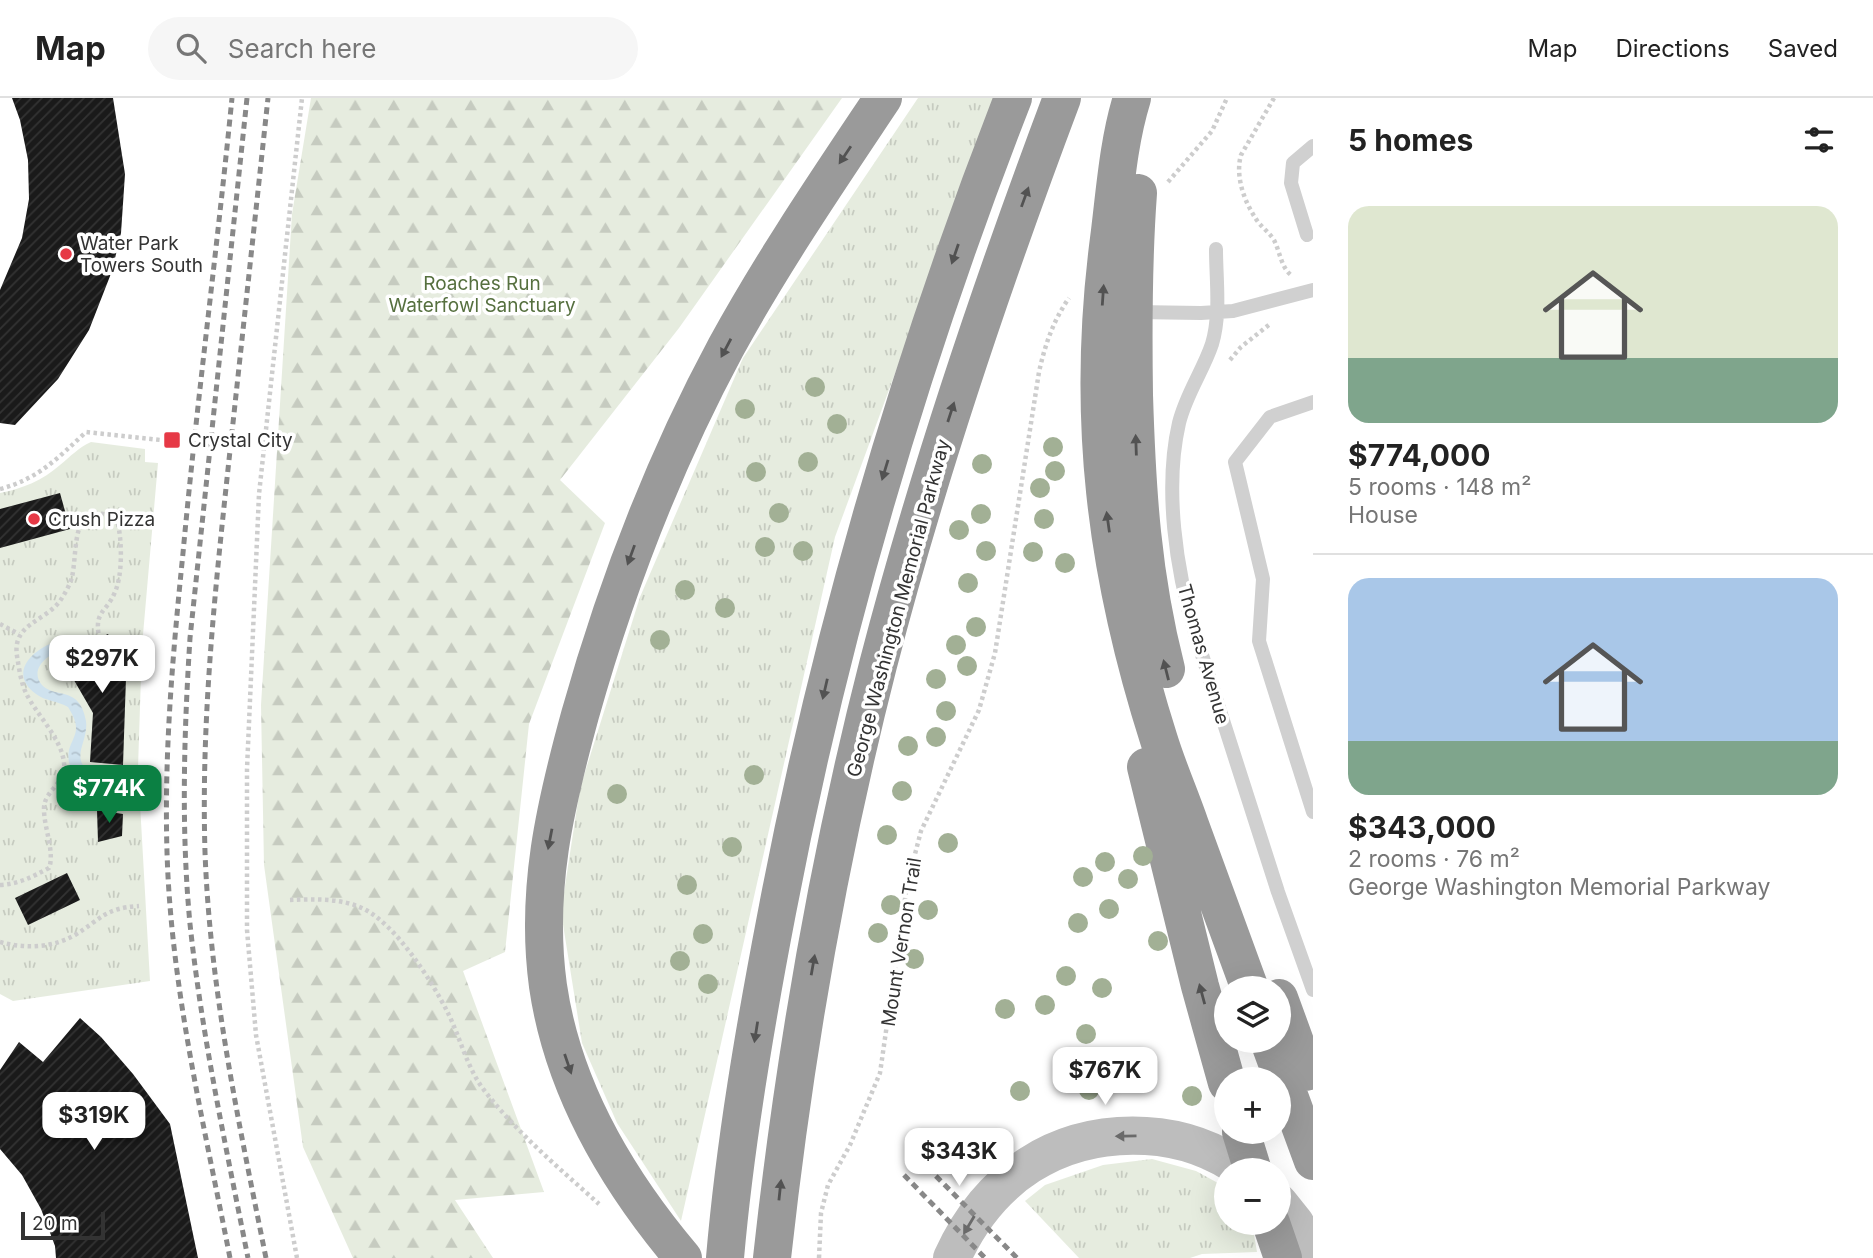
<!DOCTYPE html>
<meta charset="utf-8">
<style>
:root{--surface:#fff;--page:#f6f6f6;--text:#222;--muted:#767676;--line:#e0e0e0;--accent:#0b8043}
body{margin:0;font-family:Inter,sans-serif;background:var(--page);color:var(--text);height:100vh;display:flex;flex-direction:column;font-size:26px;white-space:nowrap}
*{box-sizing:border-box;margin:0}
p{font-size:23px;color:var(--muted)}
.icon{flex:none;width:38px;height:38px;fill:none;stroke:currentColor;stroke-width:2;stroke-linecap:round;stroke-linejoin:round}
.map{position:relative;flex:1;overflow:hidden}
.side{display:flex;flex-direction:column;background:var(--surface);width:560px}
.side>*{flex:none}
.tools{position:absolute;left:1214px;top:878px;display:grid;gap:14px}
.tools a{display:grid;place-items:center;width:77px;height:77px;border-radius:50%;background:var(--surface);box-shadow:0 7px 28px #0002;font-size:35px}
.scale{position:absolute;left:21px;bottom:18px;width:84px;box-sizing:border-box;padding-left:7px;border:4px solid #333;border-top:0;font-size:19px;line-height:24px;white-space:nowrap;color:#333;-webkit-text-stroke:5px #fff;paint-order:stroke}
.price{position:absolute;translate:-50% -60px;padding:0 16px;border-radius:14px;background:#fff;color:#222;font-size:23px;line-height:46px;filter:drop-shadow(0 2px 4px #0008)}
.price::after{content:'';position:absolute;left:50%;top:42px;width:21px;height:16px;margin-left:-10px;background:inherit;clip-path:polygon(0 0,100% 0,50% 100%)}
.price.selected{background:var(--accent);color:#fff}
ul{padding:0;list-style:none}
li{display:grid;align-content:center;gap:14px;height:371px;padding:0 35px}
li+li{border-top:2px solid var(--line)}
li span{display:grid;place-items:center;height:217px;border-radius:21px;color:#555}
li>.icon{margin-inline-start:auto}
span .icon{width:126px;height:126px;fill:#fffc;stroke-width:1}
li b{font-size:30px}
h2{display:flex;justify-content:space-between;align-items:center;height:84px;padding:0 35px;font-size:30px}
header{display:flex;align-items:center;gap:42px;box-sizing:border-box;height:98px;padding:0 35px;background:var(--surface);border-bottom:2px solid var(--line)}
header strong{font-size:33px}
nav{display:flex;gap:38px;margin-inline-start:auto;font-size:24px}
.search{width:490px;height:63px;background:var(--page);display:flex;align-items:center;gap:18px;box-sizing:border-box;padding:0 24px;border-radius:38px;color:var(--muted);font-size:26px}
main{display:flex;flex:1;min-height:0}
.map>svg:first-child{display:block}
.grass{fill:url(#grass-tufts)}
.forest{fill:url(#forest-firs)}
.water{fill:url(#water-ripples)}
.building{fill:url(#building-hatch)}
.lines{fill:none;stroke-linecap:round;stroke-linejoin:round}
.path{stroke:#cdcdcd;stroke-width:4.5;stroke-dasharray:3.5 3.5;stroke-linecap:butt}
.lane{stroke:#d0d0d0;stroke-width:14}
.secondary{stroke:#bdbdbd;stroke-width:38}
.highway{stroke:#9a9a9a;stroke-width:38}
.rail{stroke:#888;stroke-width:5;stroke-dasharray:7 5;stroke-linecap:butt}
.tree{fill:#a2b095}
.oneway{fill:#525252}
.oneway2{fill:#6a6a6a}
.poi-dot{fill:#e63946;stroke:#fff;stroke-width:2.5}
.labels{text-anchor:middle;stroke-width:7;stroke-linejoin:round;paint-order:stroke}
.poi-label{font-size:19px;fill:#333;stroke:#fff;text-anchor:start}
.park-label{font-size:19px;fill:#56703f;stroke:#fff}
.street-label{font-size:19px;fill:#333;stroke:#fff}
</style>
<header>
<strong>Map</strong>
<div class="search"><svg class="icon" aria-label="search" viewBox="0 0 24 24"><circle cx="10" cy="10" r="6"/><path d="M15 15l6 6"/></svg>Search here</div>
<nav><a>Map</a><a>Directions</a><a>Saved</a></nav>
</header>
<main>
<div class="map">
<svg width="1313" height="1160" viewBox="0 0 1313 1160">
<defs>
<pattern id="grass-tufts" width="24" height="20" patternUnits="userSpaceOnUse" patternTransform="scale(1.75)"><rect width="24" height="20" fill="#e6ecdf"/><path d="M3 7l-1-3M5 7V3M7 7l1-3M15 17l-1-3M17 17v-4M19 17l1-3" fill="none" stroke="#c6cbc0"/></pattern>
<pattern id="forest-firs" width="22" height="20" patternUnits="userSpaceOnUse" patternTransform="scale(1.75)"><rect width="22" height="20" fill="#e6ecdf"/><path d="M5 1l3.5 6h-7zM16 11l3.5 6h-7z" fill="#c6cbc0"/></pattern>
<pattern id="water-ripples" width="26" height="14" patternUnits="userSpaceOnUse" patternTransform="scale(1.75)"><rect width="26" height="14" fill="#cfe2ee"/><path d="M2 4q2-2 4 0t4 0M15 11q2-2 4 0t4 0" fill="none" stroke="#b2c2cd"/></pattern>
<pattern id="building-hatch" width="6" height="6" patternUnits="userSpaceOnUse" patternTransform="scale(1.75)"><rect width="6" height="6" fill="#1a1a1a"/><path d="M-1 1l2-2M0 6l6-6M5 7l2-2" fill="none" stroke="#333"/></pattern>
</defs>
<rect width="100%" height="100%" fill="#fff"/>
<!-- grass -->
<path class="grass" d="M 918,0 L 996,0 L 835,439 L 681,1123 L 617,1025 L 582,945 L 561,814 L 580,690 L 640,499 L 743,260 Z
M 91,344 L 145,351 L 145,364 L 158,365 L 142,548 L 138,670 L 150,883 L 13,903 L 0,896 L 0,395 C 22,391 43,382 60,367 C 71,358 78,350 91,344 Z
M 1152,1061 L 1196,1073 L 1227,1090 L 1227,1125 L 1252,1125 L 1257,1154 L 1202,1156 L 1190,1160 L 1079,1160 L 1025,1103 L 1045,1087 L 1103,1067 Z"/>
<!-- forest -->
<path class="forest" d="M 311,0 L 842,0 L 679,230 L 560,382 L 605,425 L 529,626 L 505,854 L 463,873 L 544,1094 L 455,1102 L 493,1160 L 353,1160 L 303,1049 L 264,767 L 261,607 L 292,116 Z"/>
<!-- water -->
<path class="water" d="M 52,545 L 59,546 L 63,550 C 50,556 28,570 42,587 C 55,601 80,587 86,623 C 89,645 67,661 94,677 L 113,671 L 103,684 C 82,688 65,674 69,652 C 71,644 76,638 76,630 C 76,622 72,616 68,609 C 58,603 45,603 36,596 C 9,576 30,554 52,545 Z"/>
<!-- building -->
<path class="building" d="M 12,0 L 113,0 L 125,76 L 121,135 L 112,173 L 89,232 L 58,281 L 15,327 L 0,325 L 0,192 L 22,140 L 29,101 L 28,62 L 20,22 Z
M 60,395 L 70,431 L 0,450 L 0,411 Z
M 108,536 L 117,555 L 127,551 L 123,667 L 90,664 L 93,615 L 60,558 Z
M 97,712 L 123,716 L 122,738 L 98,744 Z
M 67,775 L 80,802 L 28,827 L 15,800 Z
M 80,920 L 101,939 L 133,976 L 170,1026 L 198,1160 L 56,1160 L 55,1148 L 41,1111 L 22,1077 L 0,1051 L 0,972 L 19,944 L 43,964 Z"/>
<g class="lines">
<!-- path -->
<path class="path" d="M 1274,0 L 1241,57 C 1235,78 1244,103 1256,121 C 1261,129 1269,134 1274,142 C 1280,154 1281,169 1291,177
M 1168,84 L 1212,33 L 1227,0
M 1230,262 L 1241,249 L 1270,226
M 0,391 C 38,381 58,360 86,334 L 170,343
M 0,526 L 19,536
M 63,678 L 77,686 L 99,690 L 110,683 L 117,670
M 0,787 C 19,786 32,779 49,770 C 55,755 44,729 44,712 C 43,692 67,686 64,665 C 62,641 36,616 26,595 C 21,585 19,570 17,558 C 12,526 44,524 60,503 C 64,497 70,487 72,479 C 78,453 70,395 117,422 C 122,440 123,476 115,494 C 107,514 94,513 99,538
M 290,802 C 314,801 342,800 364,811 C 396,827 432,883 448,915 C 460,939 467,970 484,992 C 517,1035 559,1070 599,1106
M 0,844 C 25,851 52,850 75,837 C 101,821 105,810 139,808
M 297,1160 L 256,937 L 247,832 L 247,671 L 259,396 L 302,0
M 819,1160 L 821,1115 L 828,1087 L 850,1047 L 880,975 L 907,787 L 921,733 L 979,612 L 995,555 L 1039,274 C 1045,247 1053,223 1069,200"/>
<!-- lane -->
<path class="lane" d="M 1307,137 L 1291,85 L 1293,65 L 1313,48
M 1216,151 C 1216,182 1221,216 1212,246 C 1203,273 1186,296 1179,325 C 1164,390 1176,472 1195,535 L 1278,794 L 1313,892
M 1135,214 L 1201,215 L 1233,213 L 1313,192
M 1313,304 L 1270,319 L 1235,364 L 1263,481 L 1259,543 L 1313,714"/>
<!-- secondary -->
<path class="secondary" d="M 1279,1105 L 1295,1125 L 1313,1157
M 952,1160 C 988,1080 1057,1033 1146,1038 C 1183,1040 1214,1051 1244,1073"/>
<!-- highway -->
<path class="highway" d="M 1132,0 C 1118,45 1115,94 1109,141 C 1086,317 1105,473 1159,642 C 1168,671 1180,698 1190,727 C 1210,781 1230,836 1250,891
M 1138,95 C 1133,162 1133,230 1134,297 C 1137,394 1142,477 1166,571
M 1146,669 L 1200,888 L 1227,985
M 1279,900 L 1306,974
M 1269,943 L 1313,1063
M 1241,1034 L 1253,1073
M 1271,1125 L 1283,1160
M 683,1160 C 617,1082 563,991 548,888 C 535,793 555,708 580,617 C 616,489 663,366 726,249 C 773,163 829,81 883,0
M 725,1160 C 735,1044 755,928 777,814 C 830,536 910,264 1013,0
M 772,1160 C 794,960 828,762 878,567 C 928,374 992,186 1062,0"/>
<!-- rail -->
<path class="rail" d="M 247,0 L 190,540 C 184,635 181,732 190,826 C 202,939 226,1049 248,1160
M 919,1061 L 1017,1160
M 904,1077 L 985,1160
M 230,1160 C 204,1026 171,891 167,754 C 164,654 173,554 183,455 C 197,303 217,152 232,0
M 266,1160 C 239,1026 210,892 205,754 C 201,623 215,492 229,362 C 242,241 255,121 268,0"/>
</g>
<!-- trees -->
<g class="tree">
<circle cx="815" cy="289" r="10"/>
<circle cx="745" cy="311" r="10"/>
<circle cx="837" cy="326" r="10"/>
<circle cx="1053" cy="349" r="10"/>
<circle cx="808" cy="364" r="10"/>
<circle cx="982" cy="366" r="10"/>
<circle cx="1055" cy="373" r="10"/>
<circle cx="756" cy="374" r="10"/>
<circle cx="1040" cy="390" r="10"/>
<circle cx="779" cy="415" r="10"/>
<circle cx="981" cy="416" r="10"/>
<circle cx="1044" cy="421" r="10"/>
<circle cx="959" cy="432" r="10"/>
<circle cx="765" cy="449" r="10"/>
<circle cx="803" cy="453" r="10"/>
<circle cx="986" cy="453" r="10"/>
<circle cx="1033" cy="454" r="10"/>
<circle cx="1065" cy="465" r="10"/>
<circle cx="968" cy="485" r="10"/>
<circle cx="685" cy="492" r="10"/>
<circle cx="725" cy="510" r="10"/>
<circle cx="976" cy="529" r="10"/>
<circle cx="660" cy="542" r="10"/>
<circle cx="956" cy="547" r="10"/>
<circle cx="967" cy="568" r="10"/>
<circle cx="936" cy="581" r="10"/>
<circle cx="946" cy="613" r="10"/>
<circle cx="936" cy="639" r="10"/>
<circle cx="908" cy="648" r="10"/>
<circle cx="754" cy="677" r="10"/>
<circle cx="902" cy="693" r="10"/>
<circle cx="617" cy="696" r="10"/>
<circle cx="887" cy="737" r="10"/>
<circle cx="948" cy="745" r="10"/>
<circle cx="732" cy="749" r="10"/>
<circle cx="1143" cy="758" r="10"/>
<circle cx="1105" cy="764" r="10"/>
<circle cx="1083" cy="779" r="10"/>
<circle cx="1128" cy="781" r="10"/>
<circle cx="687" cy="787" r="10"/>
<circle cx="891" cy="807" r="10"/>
<circle cx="1109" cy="811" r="10"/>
<circle cx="928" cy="812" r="10"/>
<circle cx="1078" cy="825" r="10"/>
<circle cx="878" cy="835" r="10"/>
<circle cx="703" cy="836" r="10"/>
<circle cx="1158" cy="843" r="10"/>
<circle cx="914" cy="861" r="10"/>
<circle cx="680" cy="863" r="10"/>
<circle cx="1066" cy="878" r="10"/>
<circle cx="708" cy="886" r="10"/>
<circle cx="1102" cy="890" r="10"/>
<circle cx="1045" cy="907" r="10"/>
<circle cx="1005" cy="911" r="10"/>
<circle cx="1086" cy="936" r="10"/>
<circle cx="1121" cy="964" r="10"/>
<circle cx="1089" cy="992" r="10"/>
<circle cx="1020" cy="993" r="10"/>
<circle cx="1192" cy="998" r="10"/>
</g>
<!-- one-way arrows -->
<defs><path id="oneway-solid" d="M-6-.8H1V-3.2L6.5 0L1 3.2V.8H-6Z" transform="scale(1.75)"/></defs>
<g class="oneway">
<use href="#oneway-solid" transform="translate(845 57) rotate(124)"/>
<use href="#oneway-solid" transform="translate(1025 99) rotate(-70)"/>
<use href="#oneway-solid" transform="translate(955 156) rotate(109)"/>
<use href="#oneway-solid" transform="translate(1103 197) rotate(-86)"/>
<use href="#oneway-solid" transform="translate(726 250) rotate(118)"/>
<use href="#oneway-solid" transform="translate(951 314) rotate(-72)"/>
<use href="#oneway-solid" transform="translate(1136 347) rotate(-92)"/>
<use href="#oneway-solid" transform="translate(885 372) rotate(107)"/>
<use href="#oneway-solid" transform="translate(1108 424) rotate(-98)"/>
<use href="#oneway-solid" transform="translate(631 457) rotate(110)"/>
<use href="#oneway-solid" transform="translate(1166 572) rotate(-104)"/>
<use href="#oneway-solid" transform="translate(825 591) rotate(103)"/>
<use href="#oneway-solid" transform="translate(550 741) rotate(101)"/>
<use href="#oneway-solid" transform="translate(813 867) rotate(-80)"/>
<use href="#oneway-solid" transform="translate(1202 896) rotate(-105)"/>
<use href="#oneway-solid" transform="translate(756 934) rotate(99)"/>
<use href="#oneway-solid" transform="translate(568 966) rotate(71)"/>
<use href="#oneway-solid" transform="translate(780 1092) rotate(-84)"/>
</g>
<g class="oneway2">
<use href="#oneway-solid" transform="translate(1126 1038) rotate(179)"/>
<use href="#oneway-solid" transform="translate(969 1127) rotate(121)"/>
</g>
<!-- markers -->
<g class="poi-dot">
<circle cx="66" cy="156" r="7"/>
<rect x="163" y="333" width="18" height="18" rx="3.5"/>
<circle cx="34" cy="421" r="7"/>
</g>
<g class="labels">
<!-- poi labels -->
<g class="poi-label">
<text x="80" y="152">Water Park<tspan x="80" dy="22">Towers South</tspan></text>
<text x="188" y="349">Crystal City</text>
<text x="48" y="428">Crush Pizza</text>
</g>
<!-- park labels -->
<g class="park-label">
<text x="482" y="192">Roaches Run<tspan x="482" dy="22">Waterfowl Sanctuary</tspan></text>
</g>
<!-- street labels -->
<g class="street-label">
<text transform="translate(898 510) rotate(-75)" y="7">George Washington Memorial Parkway</text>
<text transform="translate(1204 556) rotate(74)" y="7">Thomas Avenue</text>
<text transform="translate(901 844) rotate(-81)" y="7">Mount Vernon Trail</text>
</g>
</g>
</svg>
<div class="tools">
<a><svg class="icon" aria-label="layers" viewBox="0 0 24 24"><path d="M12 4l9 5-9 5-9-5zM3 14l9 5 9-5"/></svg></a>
<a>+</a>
<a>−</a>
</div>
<div class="scale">20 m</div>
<b class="price" style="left:102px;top:597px">$297K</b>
<b class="price selected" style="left:109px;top:727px">$774K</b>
<b class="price" style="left:1105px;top:1009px">$767K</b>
<b class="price" style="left:94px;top:1054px">$319K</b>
<b class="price" style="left:959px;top:1090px">$343K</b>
</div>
<section class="side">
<h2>5 homes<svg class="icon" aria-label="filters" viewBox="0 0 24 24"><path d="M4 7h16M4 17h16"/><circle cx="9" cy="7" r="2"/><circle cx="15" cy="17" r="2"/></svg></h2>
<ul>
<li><span style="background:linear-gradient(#dfe7d0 70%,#7fa58c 0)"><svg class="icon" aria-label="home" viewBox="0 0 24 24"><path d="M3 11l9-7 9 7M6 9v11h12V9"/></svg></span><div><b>$774,000</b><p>5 rooms · 148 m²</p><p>House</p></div></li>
<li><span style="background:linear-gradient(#a9c7e8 75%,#7fa58c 0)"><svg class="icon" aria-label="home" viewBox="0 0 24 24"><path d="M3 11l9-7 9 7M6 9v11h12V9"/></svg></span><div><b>$343,000</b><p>2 rooms · 76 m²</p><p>George Washington Memorial Parkway</p></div></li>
</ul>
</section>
</main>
